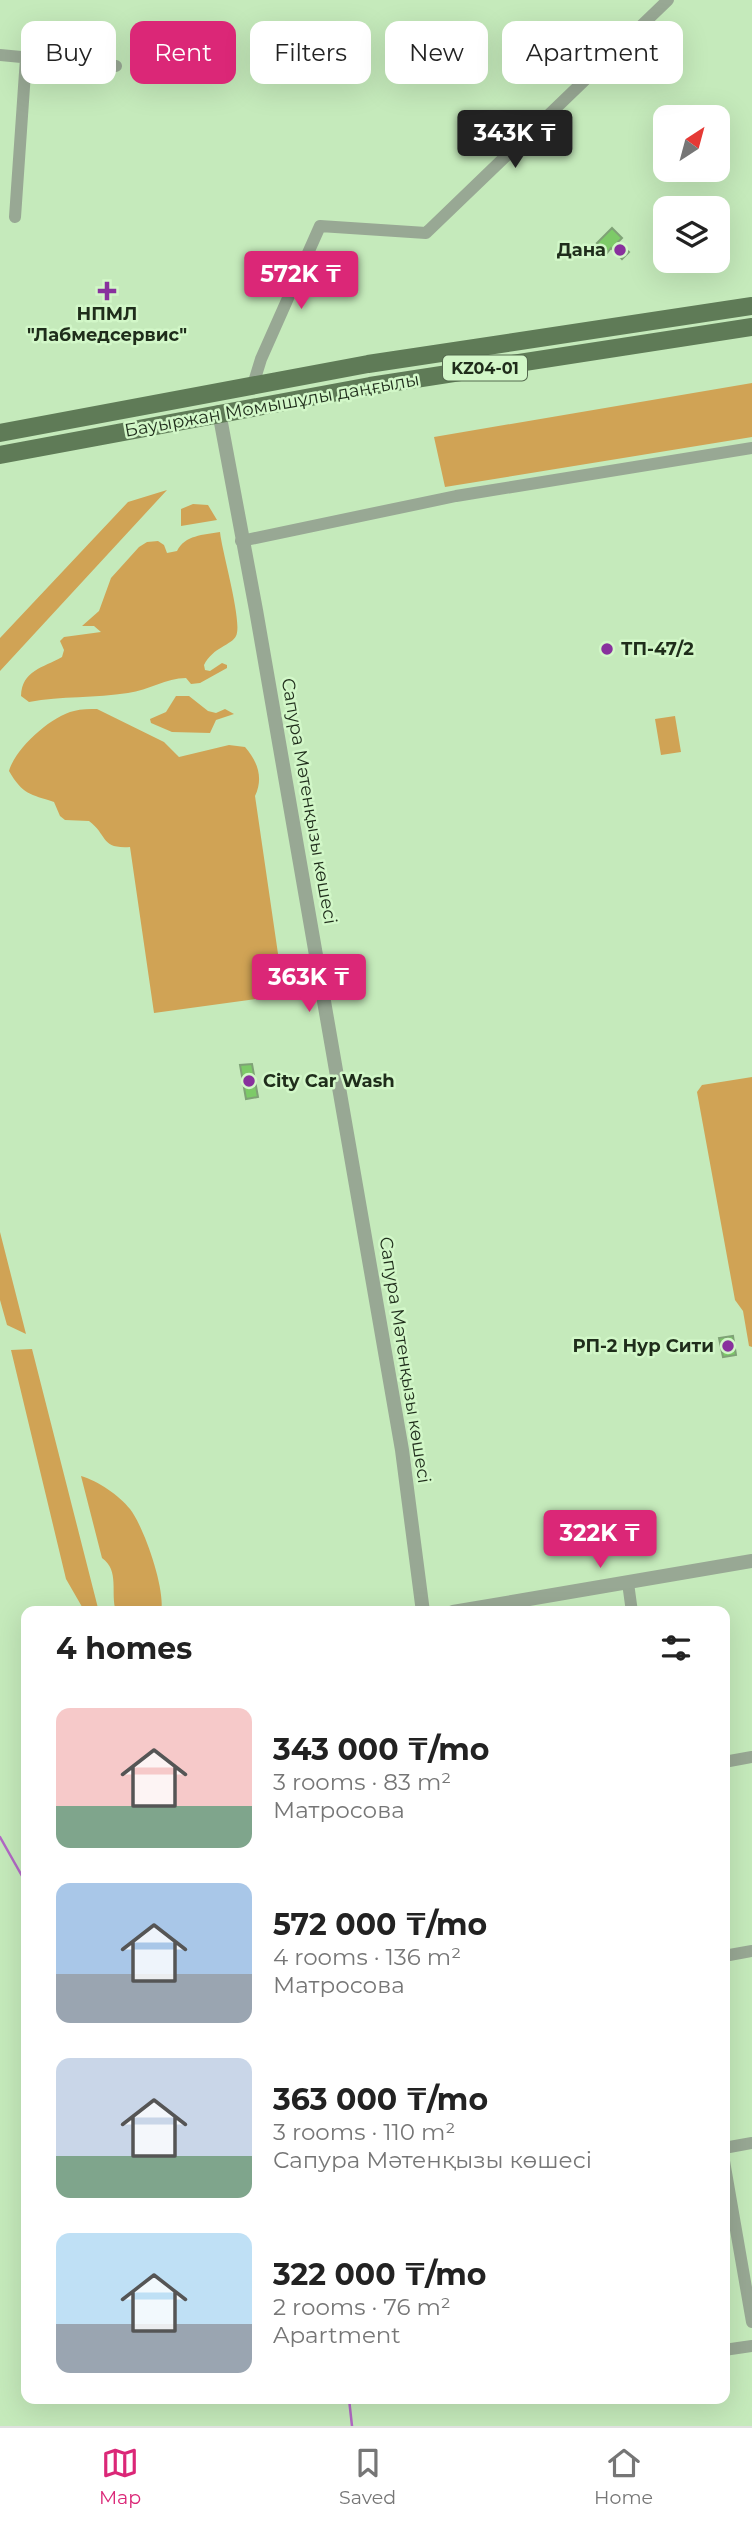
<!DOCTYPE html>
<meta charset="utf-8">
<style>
:root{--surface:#fff;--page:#f2f2f2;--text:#222;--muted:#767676;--line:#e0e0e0;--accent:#db2777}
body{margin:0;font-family:Montserrat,sans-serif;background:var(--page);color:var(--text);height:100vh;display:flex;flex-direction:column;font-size:26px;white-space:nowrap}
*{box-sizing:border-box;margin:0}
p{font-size:23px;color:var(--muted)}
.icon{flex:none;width:38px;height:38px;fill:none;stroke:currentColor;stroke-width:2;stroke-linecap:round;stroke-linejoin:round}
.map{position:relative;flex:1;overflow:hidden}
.panel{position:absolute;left:21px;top:1606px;width:709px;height:798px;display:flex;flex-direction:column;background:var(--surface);border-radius:14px;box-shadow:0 7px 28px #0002}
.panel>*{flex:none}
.banner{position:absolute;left:21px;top:21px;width:710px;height:63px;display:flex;gap:14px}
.needle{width:46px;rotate:36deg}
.controls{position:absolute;left:653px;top:105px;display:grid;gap:14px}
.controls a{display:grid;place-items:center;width:77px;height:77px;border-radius:14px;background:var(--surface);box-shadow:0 7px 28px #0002;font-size:35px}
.price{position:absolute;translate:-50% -60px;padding:0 16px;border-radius:7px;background:var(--accent);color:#fff;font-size:23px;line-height:46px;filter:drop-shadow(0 2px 4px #0008)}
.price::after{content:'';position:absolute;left:50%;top:42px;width:21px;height:16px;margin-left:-10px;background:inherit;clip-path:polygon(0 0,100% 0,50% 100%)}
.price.current{background:#222;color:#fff}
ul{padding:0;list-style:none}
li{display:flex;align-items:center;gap:21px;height:175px;padding:0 35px}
li span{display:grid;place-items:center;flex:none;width:196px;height:140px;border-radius:14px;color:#555}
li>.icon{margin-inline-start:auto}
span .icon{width:84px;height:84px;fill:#fffc;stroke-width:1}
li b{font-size:30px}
h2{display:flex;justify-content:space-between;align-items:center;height:84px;padding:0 35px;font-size:30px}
.chip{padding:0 24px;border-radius:14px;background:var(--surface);box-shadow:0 7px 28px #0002;font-size:24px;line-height:63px}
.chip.current{background:var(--accent);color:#fff}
.tab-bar{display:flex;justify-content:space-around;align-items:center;height:98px;border-top:2px solid var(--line);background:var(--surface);font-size:19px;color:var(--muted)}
.tab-bar a{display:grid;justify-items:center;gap:4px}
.tab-bar .current{color:var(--accent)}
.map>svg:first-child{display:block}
.green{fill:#d0a355}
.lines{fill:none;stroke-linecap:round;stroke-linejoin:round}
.stream{stroke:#b269c5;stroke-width:2.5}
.building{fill:#7dca68;stroke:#7fa276;stroke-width:2}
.minor{stroke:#98a894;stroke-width:12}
.tertiary{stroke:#98a894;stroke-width:14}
.primary{stroke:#5f7b57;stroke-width:18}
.poi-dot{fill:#88319d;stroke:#d2f7c8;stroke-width:2.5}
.labels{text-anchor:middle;stroke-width:5;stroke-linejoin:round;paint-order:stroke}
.shield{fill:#d2f7c8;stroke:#556a4f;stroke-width:2}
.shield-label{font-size:16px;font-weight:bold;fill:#1f2d1b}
.poi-label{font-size:18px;font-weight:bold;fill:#1f2d1b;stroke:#d2f7c8;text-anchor:end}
.street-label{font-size:18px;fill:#1f2d1b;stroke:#d2f7c8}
</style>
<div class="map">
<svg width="752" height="2426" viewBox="0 0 752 2426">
<rect width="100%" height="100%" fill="#c5eabb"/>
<!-- green -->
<path class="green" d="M 752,383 L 752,437 L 445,487 L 434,437 Z
M 167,490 L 0,671 L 0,638 L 128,502 Z
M 193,504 L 208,505 L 217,520 L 181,526 L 181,509 Z
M 220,532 C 222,552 243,623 236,636 C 232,645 213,647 204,665 L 205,670 L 210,671 L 222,663 L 227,665 L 227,668 L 200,683 L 191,684 L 186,678 C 166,678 149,690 128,693 C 96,698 61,696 29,702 L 21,696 C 22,670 43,668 62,657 L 64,650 L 60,641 L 64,637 L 101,632 L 94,626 L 82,626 L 99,611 L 111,578 L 139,547 L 147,542 L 158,541 L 164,545 L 167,553 L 177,551 C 185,535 203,535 220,532 Z
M 176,696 L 189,696 L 208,711 L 216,713 L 225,709 L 234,714 L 216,720 L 210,733 L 172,732 L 151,723 L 150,719 L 166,712 Z
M 97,709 L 164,742 L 179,757 L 229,745 L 245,747 C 257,761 264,777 255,796 L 284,995 L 154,1013 L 130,847 C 100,849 108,835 89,821 L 65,820 L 60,816 L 54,802 C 30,794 23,795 9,771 C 15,749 51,716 74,711 C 81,709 90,709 97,709 Z
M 675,716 L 681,752 L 661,755 L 655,719 Z
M 752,1077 L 752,1347 L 749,1346 L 743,1311 L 735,1300 L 697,1092 L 702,1085 Z
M 0,1232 L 26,1334 L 7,1325 L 0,1300 Z
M 32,1349 L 99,1612 L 85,1612 L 66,1579 L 11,1350 Z
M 81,1476 C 98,1481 119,1495 130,1509 C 144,1527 166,1590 161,1612 L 116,1612 C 110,1592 120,1571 102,1558 Z"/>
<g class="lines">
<!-- stream -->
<path class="stream" d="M 0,1837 L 26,1883
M 349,2399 L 352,2426"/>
</g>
<!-- building -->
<path class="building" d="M 612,228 L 622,238 L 618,242 L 629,252 L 622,259 L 611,248 L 607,253 L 597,243 Z
M 252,1064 L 258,1097 L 246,1099 L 240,1065 Z
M 733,1336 L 736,1355 L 723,1357 L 719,1338 Z"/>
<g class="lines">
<!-- minor -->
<path class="minor" d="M 0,55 L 116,66
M 15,217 L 26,58
M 253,385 L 261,359 L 320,226 L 426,233 L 668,0
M 241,541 L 456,496 L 752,448
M 628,1583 L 632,1612
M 724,1762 L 752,1757
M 724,1956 L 752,1951
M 724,2148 L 752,2143
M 724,2161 L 752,2322
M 724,2350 L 752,2346"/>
<!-- tertiary -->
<path class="tertiary" d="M 219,412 L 256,610 L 402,1450 L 423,1612
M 453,1612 L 752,1561"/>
<!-- primary -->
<path class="primary" d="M 0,433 L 368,364 L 752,306
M 0,455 L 370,386 L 752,327"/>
</g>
<!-- markers -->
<g class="poi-dot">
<circle cx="620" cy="250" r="7"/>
<path d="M103.5 280.5h7v7h7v7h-7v7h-7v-7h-7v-7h7z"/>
<circle cx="607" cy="649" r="7"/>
<circle cx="249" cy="1081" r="7"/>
<circle cx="728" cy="1346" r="7"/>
</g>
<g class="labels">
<!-- shield labels -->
<rect class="shield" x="443" y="355.5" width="84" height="25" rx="5"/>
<g class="shield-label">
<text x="485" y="374">KZ04-01</text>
</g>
<!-- poi labels -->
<g class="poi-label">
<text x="606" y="256">Дана</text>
<text x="107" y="320" text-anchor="middle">НПМЛ<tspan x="107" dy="21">"Лабмедсервис"</tspan></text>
<text x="621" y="655" text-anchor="start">ТП-47/2</text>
<text x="263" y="1087" text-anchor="start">City Car Wash</text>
<text x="714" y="1352">РП-2 Нур Сити</text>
</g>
<!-- street labels -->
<g class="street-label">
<text transform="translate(272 405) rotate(-10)" y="6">Бауыржан Момышұлы даңғылы</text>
<text transform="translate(309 801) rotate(80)" y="6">Сапура Мәтенқызы көшесі</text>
<text transform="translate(405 1360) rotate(81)" y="6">Сапура Мәтенқызы көшесі</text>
</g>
</g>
</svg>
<div class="controls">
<a><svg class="needle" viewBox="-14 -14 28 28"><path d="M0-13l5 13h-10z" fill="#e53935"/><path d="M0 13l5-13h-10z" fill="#767676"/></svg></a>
<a><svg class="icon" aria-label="layers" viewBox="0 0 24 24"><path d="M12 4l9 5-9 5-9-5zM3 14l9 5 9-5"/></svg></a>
</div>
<b class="price current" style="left:515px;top:170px">343K ₸</b>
<b class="price" style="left:301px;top:311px">572K ₸</b>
<b class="price" style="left:309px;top:1014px">363K ₸</b>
<b class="price" style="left:600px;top:1570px">322K ₸</b>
<div class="banner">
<a class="chip">Buy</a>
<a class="chip current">Rent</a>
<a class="chip">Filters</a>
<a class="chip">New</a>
<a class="chip">Apartment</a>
</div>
<section class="panel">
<h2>4 homes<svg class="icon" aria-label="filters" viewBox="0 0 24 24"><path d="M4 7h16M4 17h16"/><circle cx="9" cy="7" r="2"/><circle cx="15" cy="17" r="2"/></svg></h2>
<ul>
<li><span style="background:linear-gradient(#f6c9c9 70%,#7fa58c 0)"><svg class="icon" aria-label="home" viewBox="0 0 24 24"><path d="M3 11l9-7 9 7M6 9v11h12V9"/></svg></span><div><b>343 000 ₸/mo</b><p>3 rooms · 83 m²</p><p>Матросова</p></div></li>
<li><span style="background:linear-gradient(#a9c7e8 65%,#9aa5b1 0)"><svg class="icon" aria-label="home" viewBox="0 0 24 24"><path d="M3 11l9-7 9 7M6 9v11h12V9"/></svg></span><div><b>572 000 ₸/mo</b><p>4 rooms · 136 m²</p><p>Матросова</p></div></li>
<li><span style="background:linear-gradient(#c9d6e8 70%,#7fa58c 0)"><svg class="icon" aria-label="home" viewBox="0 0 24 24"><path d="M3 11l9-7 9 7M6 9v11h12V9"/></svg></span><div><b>363 000 ₸/mo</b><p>3 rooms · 110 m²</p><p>Сапура Мәтенқызы көшесі</p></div></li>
<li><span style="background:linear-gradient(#bfe0f5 65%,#9aa5b1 0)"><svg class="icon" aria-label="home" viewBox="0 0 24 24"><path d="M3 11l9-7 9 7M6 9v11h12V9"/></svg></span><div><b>322 000 ₸/mo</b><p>2 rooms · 76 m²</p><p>Apartment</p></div></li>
</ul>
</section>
</div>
<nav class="tab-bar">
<a class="current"><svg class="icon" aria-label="map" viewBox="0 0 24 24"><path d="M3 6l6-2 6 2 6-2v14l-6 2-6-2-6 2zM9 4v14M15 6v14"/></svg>Map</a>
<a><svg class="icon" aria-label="saved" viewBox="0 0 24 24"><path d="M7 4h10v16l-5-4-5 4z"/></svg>Saved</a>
<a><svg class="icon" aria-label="home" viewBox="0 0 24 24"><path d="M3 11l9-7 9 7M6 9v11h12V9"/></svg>Home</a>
</nav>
